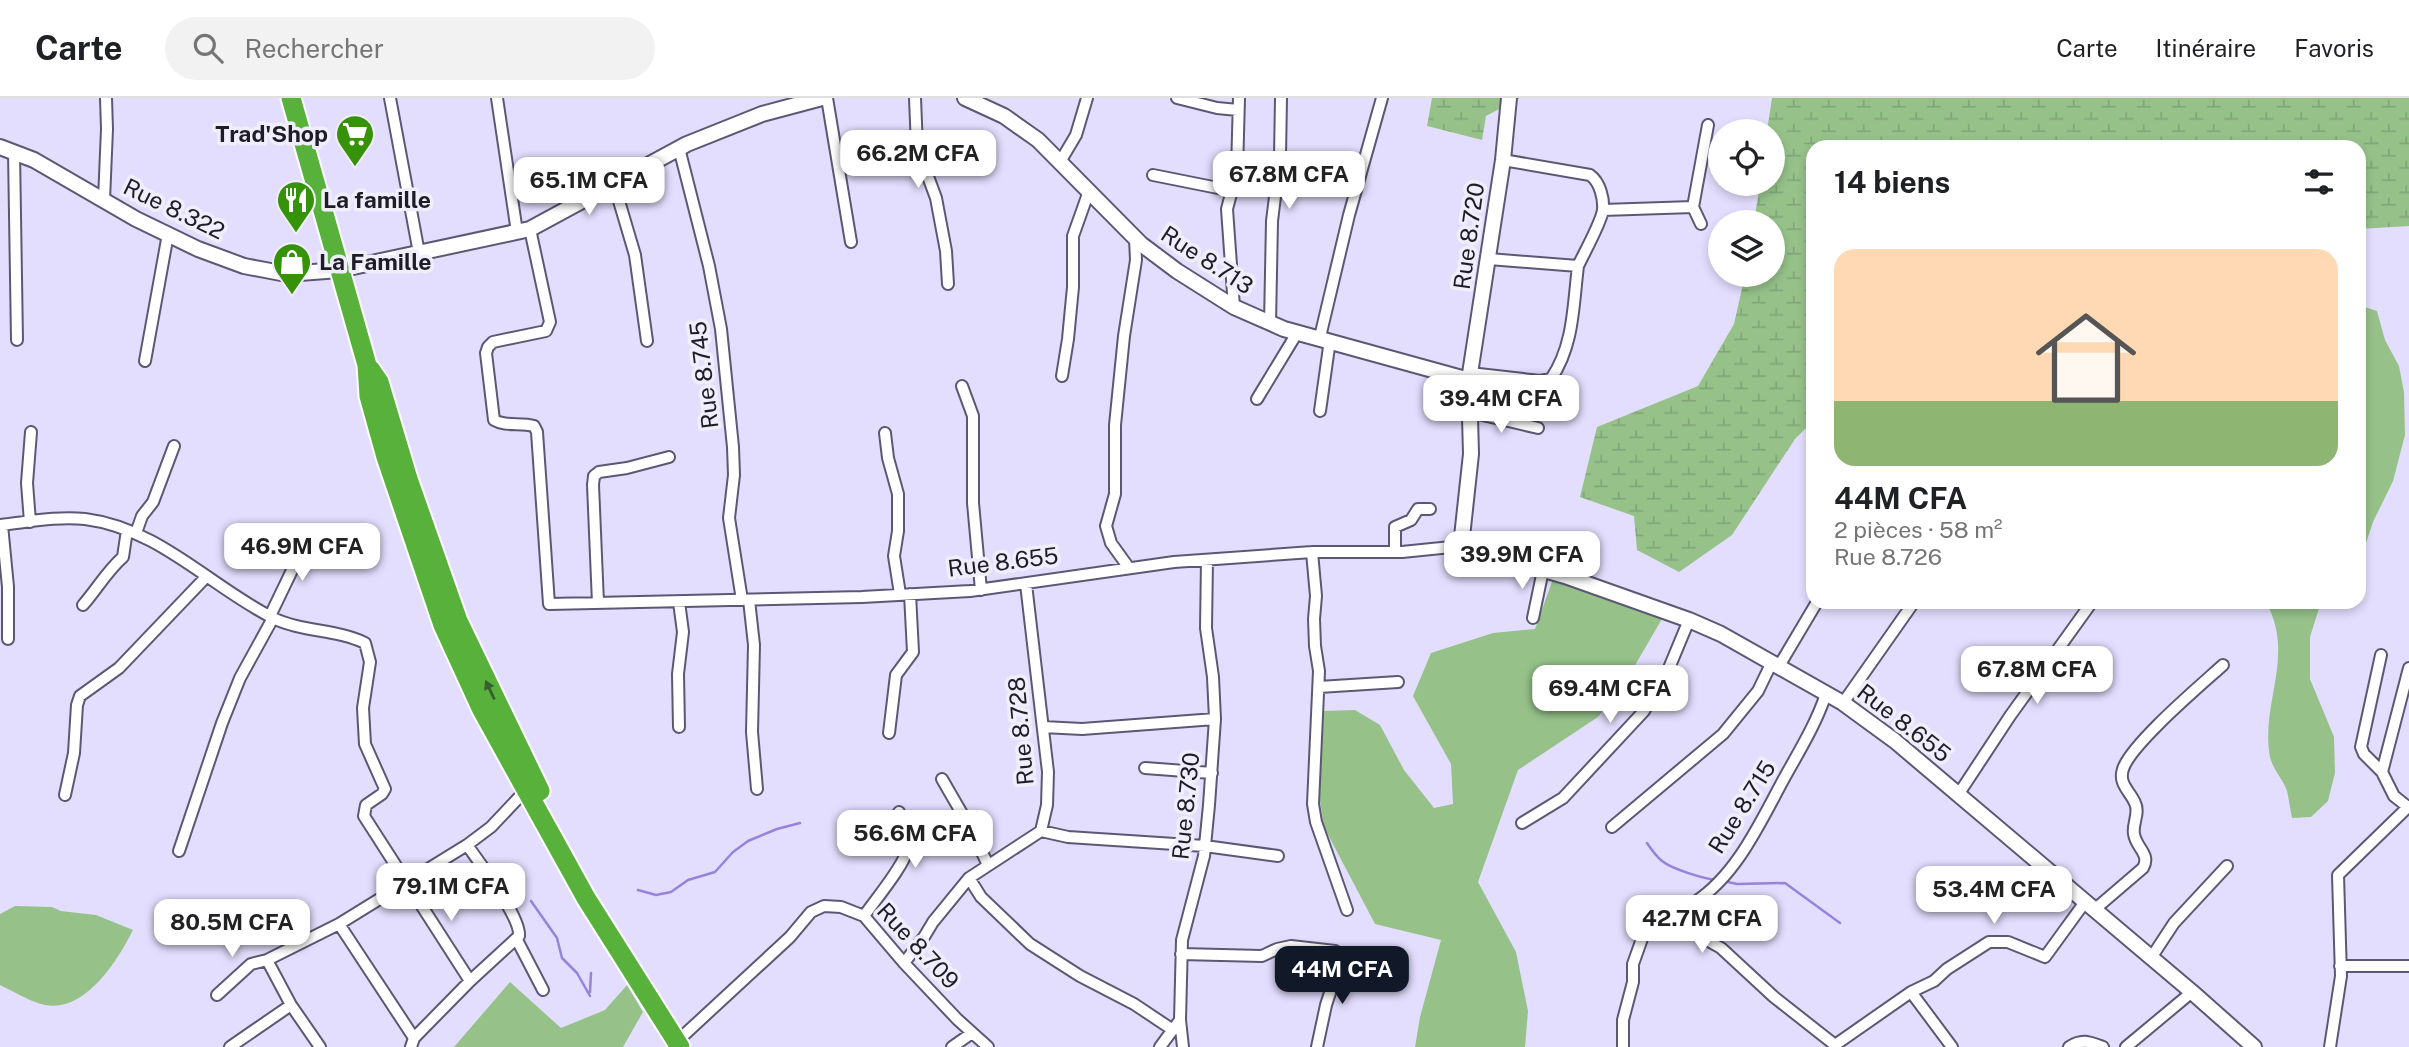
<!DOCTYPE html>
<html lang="fr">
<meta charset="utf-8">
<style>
:root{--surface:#fff;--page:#f2f2f2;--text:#202124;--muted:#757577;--line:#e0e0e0;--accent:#111827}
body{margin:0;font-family:"Public Sans",sans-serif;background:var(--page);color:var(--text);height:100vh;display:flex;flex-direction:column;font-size:26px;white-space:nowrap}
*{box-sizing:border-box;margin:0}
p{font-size:23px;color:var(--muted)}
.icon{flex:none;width:38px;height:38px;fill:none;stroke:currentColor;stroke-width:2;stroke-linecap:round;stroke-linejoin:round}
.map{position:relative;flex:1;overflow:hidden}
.drawer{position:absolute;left:1806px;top:42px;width:560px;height:469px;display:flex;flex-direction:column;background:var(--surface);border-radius:21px;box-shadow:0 4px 10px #0003}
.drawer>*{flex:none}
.controls{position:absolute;left:1708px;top:21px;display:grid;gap:14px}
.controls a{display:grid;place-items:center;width:77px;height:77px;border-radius:50%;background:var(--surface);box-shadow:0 4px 10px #0003;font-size:35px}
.price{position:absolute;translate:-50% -60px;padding:0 16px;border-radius:14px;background:#fff;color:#222;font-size:23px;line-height:46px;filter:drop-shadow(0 2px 4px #0008)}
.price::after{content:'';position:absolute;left:50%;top:42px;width:21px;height:16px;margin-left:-10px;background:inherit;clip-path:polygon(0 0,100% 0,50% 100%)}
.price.selected{background:var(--accent);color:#fff}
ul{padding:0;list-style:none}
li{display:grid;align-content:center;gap:14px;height:371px;padding:0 28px}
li+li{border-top:2px solid var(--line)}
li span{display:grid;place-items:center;height:217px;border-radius:21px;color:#555}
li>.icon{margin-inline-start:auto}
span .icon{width:126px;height:126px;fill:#fffc;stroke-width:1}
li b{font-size:30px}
h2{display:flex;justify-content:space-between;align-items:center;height:84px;padding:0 28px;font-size:30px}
header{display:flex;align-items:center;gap:42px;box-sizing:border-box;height:98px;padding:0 35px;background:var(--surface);border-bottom:2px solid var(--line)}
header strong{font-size:33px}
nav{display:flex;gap:38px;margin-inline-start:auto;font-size:24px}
.search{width:490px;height:63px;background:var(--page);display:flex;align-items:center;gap:18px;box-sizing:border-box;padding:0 24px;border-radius:38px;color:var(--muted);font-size:26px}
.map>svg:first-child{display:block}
.green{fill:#96c28a}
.wetland{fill:url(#wetland-marsh)}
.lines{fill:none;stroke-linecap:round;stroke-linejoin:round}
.stream{stroke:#9584da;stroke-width:2.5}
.street-casing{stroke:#5c5873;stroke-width:14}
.secondary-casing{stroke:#5c5873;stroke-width:18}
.highway-casing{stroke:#fff;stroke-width:23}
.street{stroke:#fff;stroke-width:10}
.secondary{stroke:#fff;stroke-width:14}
.highway{stroke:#57b13a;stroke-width:19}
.oneway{fill:#385f30}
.labels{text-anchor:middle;stroke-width:7;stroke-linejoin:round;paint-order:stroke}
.poi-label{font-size:23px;font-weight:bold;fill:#1e1c27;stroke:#f0eefb;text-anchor:start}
.street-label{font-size:23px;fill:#1e1c27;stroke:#f0eefb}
</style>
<header>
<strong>Carte</strong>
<div class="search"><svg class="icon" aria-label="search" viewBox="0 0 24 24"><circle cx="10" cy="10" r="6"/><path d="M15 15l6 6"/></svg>Rechercher</div>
<nav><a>Carte</a><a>Itinéraire</a><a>Favoris</a></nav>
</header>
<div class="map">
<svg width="2409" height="949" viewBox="0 0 2409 949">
<defs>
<pattern id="wetland-marsh" width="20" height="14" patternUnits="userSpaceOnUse" patternTransform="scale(1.75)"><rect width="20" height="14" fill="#96c28a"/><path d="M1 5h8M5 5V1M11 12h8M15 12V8" fill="none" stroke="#81a677"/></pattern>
</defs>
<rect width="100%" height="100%" fill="#e3defe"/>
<!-- green -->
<path class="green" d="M 2359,207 L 2377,213 L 2385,242 L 2399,268 L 2404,294 L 2405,337 L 2393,383 L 2373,424 L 2359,466 Z
M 1553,481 L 1666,514 L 1627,581 L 1598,619 L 1518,672 L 1478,784 L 1516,854 L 1528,913 L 1525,949 L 1415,949 L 1420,919 L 1441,842 L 1375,826 L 1324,729 L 1314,665 L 1322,613 L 1355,612 L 1380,627 L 1404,672 L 1434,710 L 1453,706 L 1451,666 L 1413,598 L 1431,555 L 1493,535 L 1535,531 Z
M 2266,504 L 2321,504 L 2310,539 L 2310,581 L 2334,639 L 2335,675 L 2328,703 L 2311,719 L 2292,720 C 2290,711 2289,701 2287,693 C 2283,681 2273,672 2270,659 C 2260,604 2296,559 2266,504 Z
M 15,808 L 52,809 L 61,813 L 96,817 L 133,832 C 117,864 83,918 41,906 C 27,902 13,893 0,887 L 0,816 Z
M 510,884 L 561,930 L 605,912 L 627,887 L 643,914 L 623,949 L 454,949 Z"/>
<!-- wetland -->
<path class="wetland" d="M 1432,0 L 1520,0 L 1486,18 L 1482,42 L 1427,28 Z
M 1772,0 L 2409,0 L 2409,128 L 2359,131 L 2359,49 L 1813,49 L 1813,323 L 1795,341 L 1732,437 L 1679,474 L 1637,452 L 1634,418 L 1580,399 L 1597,329 L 1698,288 L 1734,226 L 1745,177 L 1773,177 L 1773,124 L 1754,124 L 1760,86 L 1773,86 L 1773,33 L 1767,33 Z"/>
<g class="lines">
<!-- stream -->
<path class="stream" d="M 1647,745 C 1651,751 1656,758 1662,763 C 1672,771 1704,781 1717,782
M 1723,783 L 1737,786 L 1785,785 L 1840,825
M 638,792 L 656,797 L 671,794 L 688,782 L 715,774 L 733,754 L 748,743 L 777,731 L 800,725
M 531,803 L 557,840 L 562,860 L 577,875 L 590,898
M 590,894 L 591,875"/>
<defs>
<path id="street" d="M 390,0 L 419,155
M 497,0 L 517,134
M 827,0 L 851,144
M 915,0 L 917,49 L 936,100 L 946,153 L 948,186
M 1177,0 L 1217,10 L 1238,12
M 679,50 L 709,168 L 721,231 L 733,349 L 734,377 L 729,420 L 742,502
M 14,54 L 17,242
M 1060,64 L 1076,37 L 1087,0
M 1153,77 L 1233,93
M 614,86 L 635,157 L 647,243
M 104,102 L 107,31 L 106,0
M 1693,109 L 1701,126
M 1603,112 L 1693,109 L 1708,27
M 530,131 L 550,224 L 546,233 L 493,244 L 488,249 L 486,255 L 494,322 C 506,329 521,324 534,328 L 537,334 L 549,506 L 862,499 L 970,493 L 1174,464 L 1312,454 L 1402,454 L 1461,448
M 1489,161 L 1578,168 C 1584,155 1601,125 1603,112 C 1604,101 1600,84 1590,77 L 1503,62
M 1234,209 L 1227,111 L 1237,73 L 1239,0
M 1270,226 L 1272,123 L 1280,58 L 1281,0
M 1320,239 L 1349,117 L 1382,0
M 145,263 L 168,136
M 1470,275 L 1540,283 L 1551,281 C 1574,247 1573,208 1578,168
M 1062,278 L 1068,241 L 1073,189 L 1073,138 L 1089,93
M 962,288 L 973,318 L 973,405 L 981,492
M 1257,301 L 1297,235
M 1320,313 L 1330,242
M 1470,314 L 1538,330
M 885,335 L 888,360 L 898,396 L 898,433 L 894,458 L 900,496
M 30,424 L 27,385 L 31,334
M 0,427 C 28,424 57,418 85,421 C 158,430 210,488 273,520 C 302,534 336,531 365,545 L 370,564 L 363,610 L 365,646 L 385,691 L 382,696 L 366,707 L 364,718 L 470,883
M 2,427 L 8,489 L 8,541
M 136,435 L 142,418 L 153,404 L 174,348
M 1312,454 L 1316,498 L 1314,521 L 1315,548 L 1319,573 L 1313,706 L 1316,724 L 1347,812
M 1395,454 L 1395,429 L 1411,422 L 1418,411 L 1430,411
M 1129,470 L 1111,445 L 1106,428 L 1115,396 L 1115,327 L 1124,238 L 1136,162 L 1135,141
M 749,502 L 754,547 L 752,634 L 757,691
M 598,505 L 593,387 L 594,378 L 599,374 L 627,370 L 669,359
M 83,507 C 97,491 107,473 123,459 L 127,432
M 270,518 L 308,439
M 1533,520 L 1543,472
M 2381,557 L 2361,649 L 2364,656 L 2382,674 L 2394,698 L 2408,709
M 1779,568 L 1817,504
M 1319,589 L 1398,584
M 1826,596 C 1815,629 1796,658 1780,688 C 1758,729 1735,778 1695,804 L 1697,831 L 1703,840 L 1721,850 L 1774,899 L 1835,947 L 1911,894 L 1952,949
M 1843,605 L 1914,504
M 679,629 L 678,576 L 683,534 L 679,504
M 1043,629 L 1082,631 L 1215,621
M 889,635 L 896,577 L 913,554 L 910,496
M 1145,670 L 1212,675
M 2382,674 L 2409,570
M 942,681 L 972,733 L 988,767
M 65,697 L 74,655 L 77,607 L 80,598 L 119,570 L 206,479
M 1958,697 L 2010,618 L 2092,504
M 1522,725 L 1563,700 L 1644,613 L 1667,575 L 1689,522
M 1612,729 L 1723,636 L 1758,593 L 1772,564
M 1041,733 L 1068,739 L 1205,748 L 1278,758
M 179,753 L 222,625 L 240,580 L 273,520
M 969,780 L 981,799 L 1030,846 L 1080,878 L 1134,906 L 1173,932
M 2094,812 L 2143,770 C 2151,756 2136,750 2134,736 C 2132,726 2140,715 2135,705 C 2130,693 2118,686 2123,671 C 2131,646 2201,587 2223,567
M 864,818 C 875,802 904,768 907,752 C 909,739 903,725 899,714
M 339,826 L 414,940
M 517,842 L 543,892
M 1181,856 L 1262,858 L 1277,851 L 1291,848 L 1335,853 L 1340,856 L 1341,861 L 1326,907 L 1317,949
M 2151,860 L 2174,825 L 2227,768
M 904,865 L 924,839 L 933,824 L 969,780 L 1041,733 L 1047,707 L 1048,674 L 1026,486
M 2340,868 L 2409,868
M 1911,894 L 1934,883 L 1947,871 L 1989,844 L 2008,844 L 2045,859 L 2085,804
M 217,897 L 251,866 L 267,862
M 291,907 L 320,949
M 1180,922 L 1183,949
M 685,936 L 790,839 L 811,814 L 824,808 L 841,809 L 864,818 L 904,865 L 957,921 L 988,949
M 230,949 L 291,907 L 267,862 L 339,826 L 467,747 L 491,729 L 525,693
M 411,949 L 414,940 L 470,883 L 519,838 C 521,819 479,764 467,747
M 952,949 L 972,935
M 1160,949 L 1180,922 L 1182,842 L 1204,758 L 1209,707 L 1215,621 L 1213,579 L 1206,530 L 1207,462
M 1623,949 L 1623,922 L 1633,884 L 1633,866 L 1649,821 L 1657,814 L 1695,804
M 2069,949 C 2082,940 2090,944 2103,949
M 2126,949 L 2192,894
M 2330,949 L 2341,878 L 2338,777 L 2409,708"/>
<path id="secondary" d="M 965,0 L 1004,18 L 1038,42 L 1141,146 L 1177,173 L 1234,209 L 1284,231 L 1469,282
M 1509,0 L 1503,62 L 1469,282 L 1471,356 L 1461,448 L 1565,478 L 1689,522 L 1721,536 L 1843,605 L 1895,643 L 2192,894 L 2254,949
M 0,49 L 34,62 L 136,121 L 198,151 L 244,168 L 281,175 L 300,175 L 339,172 L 530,131 L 687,46 L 762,16 L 822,0"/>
<path id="highway" d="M 291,0 L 367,267 L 369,298 L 386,359 L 443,527 L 482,612 L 586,800 L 680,949
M 370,271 L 379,284 L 408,381 L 458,523 L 540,693"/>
</defs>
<!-- street casing -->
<use href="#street" class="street-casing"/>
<!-- secondary casing -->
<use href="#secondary" class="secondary-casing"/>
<!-- highway casing -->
<use href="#highway" class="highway-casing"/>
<!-- street -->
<use href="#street" class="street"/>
<!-- secondary -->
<use href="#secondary" class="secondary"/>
<!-- highway -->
<use href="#highway" class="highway"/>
</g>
<!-- one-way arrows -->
<defs><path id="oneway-solid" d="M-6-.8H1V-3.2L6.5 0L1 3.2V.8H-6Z" transform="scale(1.75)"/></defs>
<use class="oneway" href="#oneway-solid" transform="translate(490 592) rotate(-115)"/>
<!-- icons -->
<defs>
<symbol id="supermarket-pin" viewBox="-11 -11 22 30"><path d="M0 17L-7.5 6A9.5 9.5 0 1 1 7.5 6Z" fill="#369209" stroke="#f0eefb"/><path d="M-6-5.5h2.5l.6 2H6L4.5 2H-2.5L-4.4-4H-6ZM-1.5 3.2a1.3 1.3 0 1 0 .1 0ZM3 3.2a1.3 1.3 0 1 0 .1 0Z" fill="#fff"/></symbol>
<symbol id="restaurant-pin" viewBox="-11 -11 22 30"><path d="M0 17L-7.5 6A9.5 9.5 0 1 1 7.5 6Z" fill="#369209" stroke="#f0eefb"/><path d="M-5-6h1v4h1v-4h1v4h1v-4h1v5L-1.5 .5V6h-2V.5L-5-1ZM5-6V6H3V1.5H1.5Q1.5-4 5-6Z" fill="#fff"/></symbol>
<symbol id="shop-pin" viewBox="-11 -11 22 30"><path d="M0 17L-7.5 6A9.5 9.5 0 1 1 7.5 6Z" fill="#369209" stroke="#f0eefb"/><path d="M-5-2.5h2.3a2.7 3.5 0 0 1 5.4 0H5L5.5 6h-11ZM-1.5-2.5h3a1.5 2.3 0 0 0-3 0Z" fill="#fff"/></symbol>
</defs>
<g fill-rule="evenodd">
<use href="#supermarket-pin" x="333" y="14" width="44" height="60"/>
<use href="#restaurant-pin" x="274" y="80" width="44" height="60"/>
<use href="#shop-pin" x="270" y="142" width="44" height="60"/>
</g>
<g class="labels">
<!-- poi labels -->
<g class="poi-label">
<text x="328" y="44" text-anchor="end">Trad'Shop</text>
<text x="323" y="110">La famille</text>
<text x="319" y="172">La Famille</text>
</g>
<!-- street labels -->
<g class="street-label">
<text transform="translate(174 111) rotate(26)" y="8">Rue 8.322</text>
<text transform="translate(1469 138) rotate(-82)" y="8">Rue 8.720</text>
<text transform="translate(1207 162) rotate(33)" y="8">Rue 8.713</text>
<text transform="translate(704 277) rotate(-97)" y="8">Rue 8.745</text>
<text transform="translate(1003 464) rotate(-7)" y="8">Rue 8.655</text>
<text transform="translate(1904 625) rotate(38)" y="8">Rue 8.655</text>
<text transform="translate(1021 633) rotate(-95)" y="8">Rue 8.728</text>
<text transform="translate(1186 708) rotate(-84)" y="8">Rue 8.730</text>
<text transform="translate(1742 709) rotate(-58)" y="8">Rue 8.715</text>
<text transform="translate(918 848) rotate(47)" y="8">Rue 8.709</text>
</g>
</g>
</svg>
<div class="controls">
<a><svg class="icon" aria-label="locate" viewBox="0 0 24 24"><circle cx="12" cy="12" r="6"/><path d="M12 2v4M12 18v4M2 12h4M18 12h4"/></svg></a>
<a><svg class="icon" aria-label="layers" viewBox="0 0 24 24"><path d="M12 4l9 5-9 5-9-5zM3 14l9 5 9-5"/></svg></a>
</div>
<b class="price" style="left:918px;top:92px">66.2M CFA</b>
<b class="price" style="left:1289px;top:113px">67.8M CFA</b>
<b class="price" style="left:589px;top:119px">65.1M CFA</b>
<b class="price" style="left:1501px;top:337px">39.4M CFA</b>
<b class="price" style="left:302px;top:485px">46.9M CFA</b>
<b class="price" style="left:1522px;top:493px">39.9M CFA</b>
<b class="price" style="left:2037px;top:608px">67.8M CFA</b>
<b class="price" style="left:1610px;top:627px">69.4M CFA</b>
<b class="price" style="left:915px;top:772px">56.6M CFA</b>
<b class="price" style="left:451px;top:825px">79.1M CFA</b>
<b class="price" style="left:1994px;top:828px">53.4M CFA</b>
<b class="price" style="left:1702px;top:857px">42.7M CFA</b>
<b class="price" style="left:232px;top:861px">80.5M CFA</b>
<b class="price selected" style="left:1342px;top:908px">44M CFA</b>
<section class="drawer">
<h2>14 biens<svg class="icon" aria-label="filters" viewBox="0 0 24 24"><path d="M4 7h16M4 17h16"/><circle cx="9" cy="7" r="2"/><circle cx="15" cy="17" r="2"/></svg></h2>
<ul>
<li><span style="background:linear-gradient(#ffd9b3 70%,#8fb573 0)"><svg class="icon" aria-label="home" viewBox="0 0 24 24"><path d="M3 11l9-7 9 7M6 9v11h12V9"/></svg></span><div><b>44M CFA</b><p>2 pièces · 58 m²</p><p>Rue 8.726</p></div></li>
</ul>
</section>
</div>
